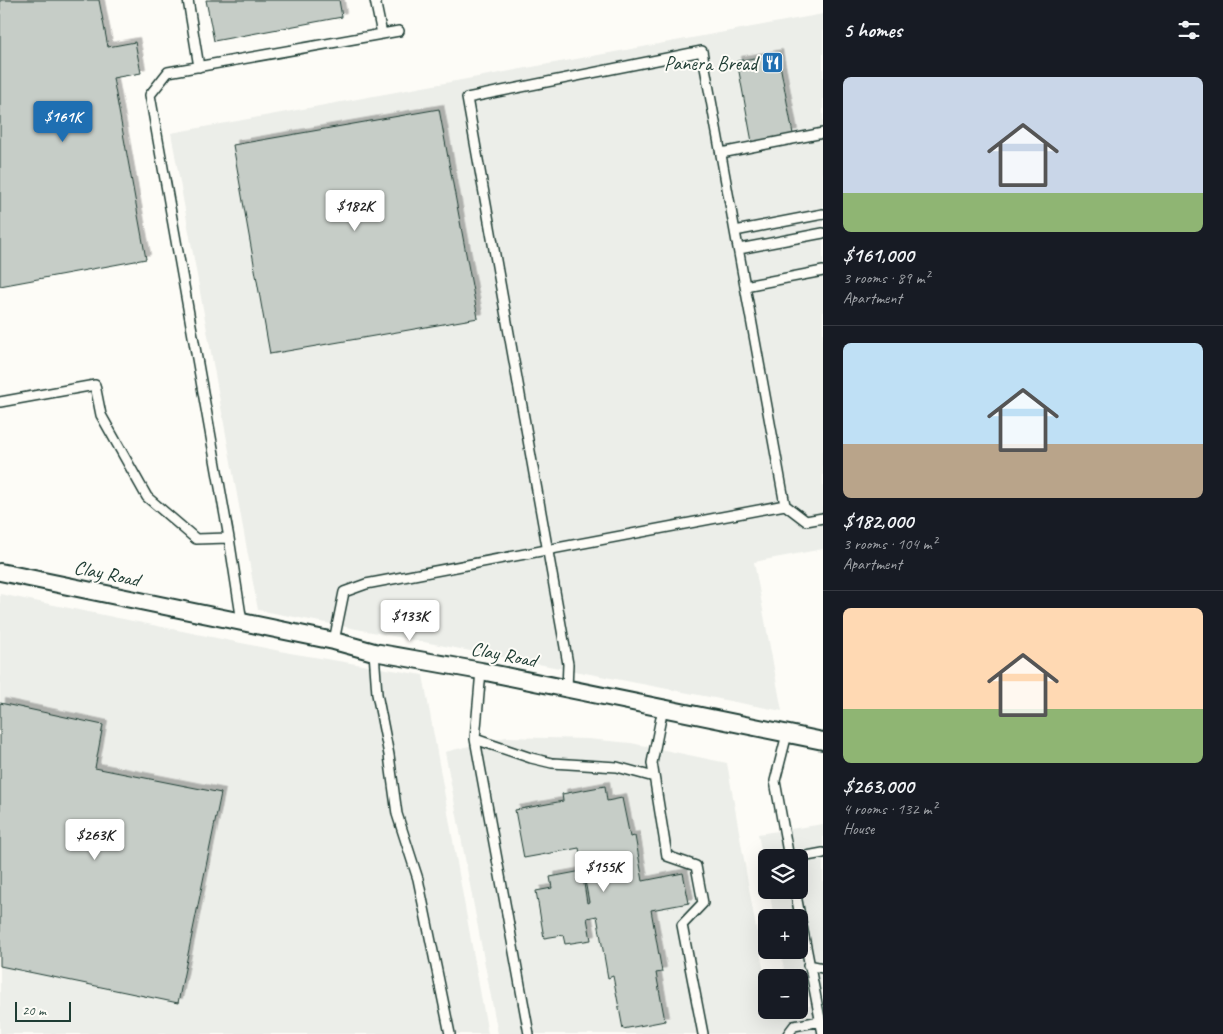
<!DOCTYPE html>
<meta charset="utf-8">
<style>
:root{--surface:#171b24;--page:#20242c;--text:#f1f3f6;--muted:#9ea1a6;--line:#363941;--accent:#1f6fb2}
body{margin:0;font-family:Caveat,sans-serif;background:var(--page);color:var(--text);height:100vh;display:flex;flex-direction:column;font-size:19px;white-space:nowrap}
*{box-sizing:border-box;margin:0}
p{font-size:16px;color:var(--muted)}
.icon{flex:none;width:28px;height:28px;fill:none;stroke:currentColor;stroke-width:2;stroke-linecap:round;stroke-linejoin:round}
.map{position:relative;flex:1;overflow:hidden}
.drawer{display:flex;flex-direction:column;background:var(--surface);width:400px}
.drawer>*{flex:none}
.buttons{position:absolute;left:758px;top:849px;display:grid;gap:10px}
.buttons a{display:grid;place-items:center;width:50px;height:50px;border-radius:8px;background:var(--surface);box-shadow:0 5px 20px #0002;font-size:25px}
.scale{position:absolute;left:15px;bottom:12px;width:56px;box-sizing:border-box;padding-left:5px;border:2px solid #1f3d34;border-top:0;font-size:14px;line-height:18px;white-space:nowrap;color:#1f3d34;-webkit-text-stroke:4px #fdfcf7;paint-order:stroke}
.price{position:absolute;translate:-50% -42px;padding:0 11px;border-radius:5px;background:#fff;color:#222;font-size:16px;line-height:32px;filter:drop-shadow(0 1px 2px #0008)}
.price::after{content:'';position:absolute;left:50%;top:30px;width:15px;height:11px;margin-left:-8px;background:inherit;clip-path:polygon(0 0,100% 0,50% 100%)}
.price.active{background:var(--accent);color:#fff}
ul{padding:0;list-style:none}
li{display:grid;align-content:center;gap:10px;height:265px;padding:0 20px}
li+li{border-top:1px solid var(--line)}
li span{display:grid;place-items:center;height:155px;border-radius:8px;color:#555}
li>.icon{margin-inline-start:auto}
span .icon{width:90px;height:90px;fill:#fffc;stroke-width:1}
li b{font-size:21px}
h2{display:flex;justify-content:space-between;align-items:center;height:60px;padding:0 20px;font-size:21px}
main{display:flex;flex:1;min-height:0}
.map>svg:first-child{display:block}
.built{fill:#eceee9}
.building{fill:#c6cdc7;stroke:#1f3d34;filter:url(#shadow)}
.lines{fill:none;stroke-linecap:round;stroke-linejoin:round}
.service-casing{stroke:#1f3d34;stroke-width:12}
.minor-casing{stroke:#1f3d34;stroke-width:20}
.service{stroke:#fdfcf7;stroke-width:9}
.minor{stroke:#fdfcf7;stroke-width:16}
.labels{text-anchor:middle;stroke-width:4;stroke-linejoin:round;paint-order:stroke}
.poi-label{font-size:20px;fill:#1f3d34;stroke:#fdfcf7;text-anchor:end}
.street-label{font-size:20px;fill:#1f3d34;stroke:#fdfcf7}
</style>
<main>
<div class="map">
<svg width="823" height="1034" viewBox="0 0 823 1034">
<defs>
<filter id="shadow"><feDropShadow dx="4.5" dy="-4.5" stdDeviation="0" flood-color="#0004"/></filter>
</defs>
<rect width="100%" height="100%" fill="#fdfcf7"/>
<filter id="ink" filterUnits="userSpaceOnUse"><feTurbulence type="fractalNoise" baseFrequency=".02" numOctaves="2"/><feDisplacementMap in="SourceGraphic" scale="10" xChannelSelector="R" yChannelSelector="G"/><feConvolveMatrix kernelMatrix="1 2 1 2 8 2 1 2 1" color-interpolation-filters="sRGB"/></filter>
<g filter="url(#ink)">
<!-- built -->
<path class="built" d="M 823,14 L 823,549 L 754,562 L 782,711 L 258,610 L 171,133 Z
M 0,594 L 290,653 L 423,675 L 488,1034 L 0,1034 Z
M 506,737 L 588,739 L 631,743 L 727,763 L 766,985 L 766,1010 L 771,1010 L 772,1013 L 787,1010 L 799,1010 L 799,1008 L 823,1003 L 823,1034 L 498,1034 L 445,752 Z
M 823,824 L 823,994 L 799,998 L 799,978 L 786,977 L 780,950 L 799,950 L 799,918 L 774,917 L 769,890 L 799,890 L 799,858 L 766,858 L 766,876 L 758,834 Z"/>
<!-- building -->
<path class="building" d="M 0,0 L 99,0 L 108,47 L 135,42 L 141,73 L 113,78 L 146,259 L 0,286 Z
M 206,0 L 339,0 L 342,17 L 214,41 Z
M 778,54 L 793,134 L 752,142 L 737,61 Z
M 439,109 L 478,318 L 270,354 L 233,145 Z
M 0,703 L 103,725 L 95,768 L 221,793 L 178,1003 L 0,966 Z
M 605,786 L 607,801 L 622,798 L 630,837 L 635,836 L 643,881 L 683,873 L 689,903 L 651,910 L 662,972 L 656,973 L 665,1021 L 623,1029 L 613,976 L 608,978 L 597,916 L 587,918 L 591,940 L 565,944 L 563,935 L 544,938 L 536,891 L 552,888 L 550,877 L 582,871 L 587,903 L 589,902 L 579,848 L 524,858 L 515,810 L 563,801 L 562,794 Z"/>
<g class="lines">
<defs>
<path id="service" d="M 188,0 L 199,67
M 375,0 L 382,34
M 721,153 L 823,133
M 735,231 L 823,214
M 739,249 L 823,233
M 745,286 L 823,271
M 0,402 L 95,385 L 101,415 L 147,497 L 196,539 L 229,538
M 242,622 L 229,538 L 150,95 L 168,72 L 399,31
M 334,641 L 344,592 L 366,584 L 785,505
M 374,652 L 377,694 L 389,755 L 397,814 L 418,879 L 450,1034
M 481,671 L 475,739 L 529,1034
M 567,689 L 568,664 L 467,98 L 702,51 L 785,505 L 806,521 L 823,518
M 663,708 L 652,763 L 667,856 L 696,866 L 703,903 L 682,925 L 703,1034
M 787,734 L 775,781 L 789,858
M 475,739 L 531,758 L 552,763 L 617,767 L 654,777
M 796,858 L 823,853
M 795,890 L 823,1034
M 808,965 L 823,968
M 788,1034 L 794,1026 L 820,1021"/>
<path id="minor" d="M 0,572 L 334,641 L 374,652 L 481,671 L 823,741"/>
</defs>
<!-- service casing -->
<use href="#service" class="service-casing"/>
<!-- minor casing -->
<use href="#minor" class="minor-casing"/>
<!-- service -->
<use href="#service" class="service"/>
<!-- minor -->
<use href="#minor" class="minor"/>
</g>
</g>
<!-- icons -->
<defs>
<symbol id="restaurant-square" viewBox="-11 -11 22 22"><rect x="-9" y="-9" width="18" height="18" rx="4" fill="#1f6fb2" stroke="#fdfcf7"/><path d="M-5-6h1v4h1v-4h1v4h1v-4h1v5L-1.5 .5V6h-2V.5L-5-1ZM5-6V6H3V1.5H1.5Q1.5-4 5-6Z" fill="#fff"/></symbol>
</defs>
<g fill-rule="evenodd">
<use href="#restaurant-square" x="760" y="50" width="25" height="25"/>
</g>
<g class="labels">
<!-- poi labels -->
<g class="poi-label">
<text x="757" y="70">Panera Bread</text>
</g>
<!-- street labels -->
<g class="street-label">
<text transform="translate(107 573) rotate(12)" y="7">Clay Road</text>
<text transform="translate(504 654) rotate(11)" y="7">Clay Road</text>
</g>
</g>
</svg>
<div class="buttons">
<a><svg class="icon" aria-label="layers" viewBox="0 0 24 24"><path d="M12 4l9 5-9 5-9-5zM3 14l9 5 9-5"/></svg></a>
<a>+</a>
<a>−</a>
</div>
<div class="scale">20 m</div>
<b class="price active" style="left:63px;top:143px">$161K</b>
<b class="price" style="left:355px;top:232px">$182K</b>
<b class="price" style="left:410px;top:642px">$133K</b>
<b class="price" style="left:95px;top:861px">$263K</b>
<b class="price" style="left:604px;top:893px">$155K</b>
</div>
<section class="drawer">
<h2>5 homes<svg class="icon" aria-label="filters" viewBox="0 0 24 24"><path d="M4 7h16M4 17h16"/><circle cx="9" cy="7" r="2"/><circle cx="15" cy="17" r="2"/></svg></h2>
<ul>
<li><span style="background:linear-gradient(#c9d6e8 75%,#8fb573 0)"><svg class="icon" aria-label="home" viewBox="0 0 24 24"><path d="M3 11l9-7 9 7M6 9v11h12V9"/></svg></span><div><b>$161,000</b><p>3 rooms · 89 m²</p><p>Apartment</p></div></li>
<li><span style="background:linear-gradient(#bfe0f5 65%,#b9a48a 0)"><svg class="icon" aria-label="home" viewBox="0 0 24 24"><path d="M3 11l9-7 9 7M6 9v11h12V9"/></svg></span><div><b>$182,000</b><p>3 rooms · 104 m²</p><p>Apartment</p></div></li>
<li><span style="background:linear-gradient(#ffd9b3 65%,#8fb573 0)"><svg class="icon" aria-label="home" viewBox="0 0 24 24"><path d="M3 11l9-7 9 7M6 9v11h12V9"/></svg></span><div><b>$263,000</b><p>4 rooms · 132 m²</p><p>House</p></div></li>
</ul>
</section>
</main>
